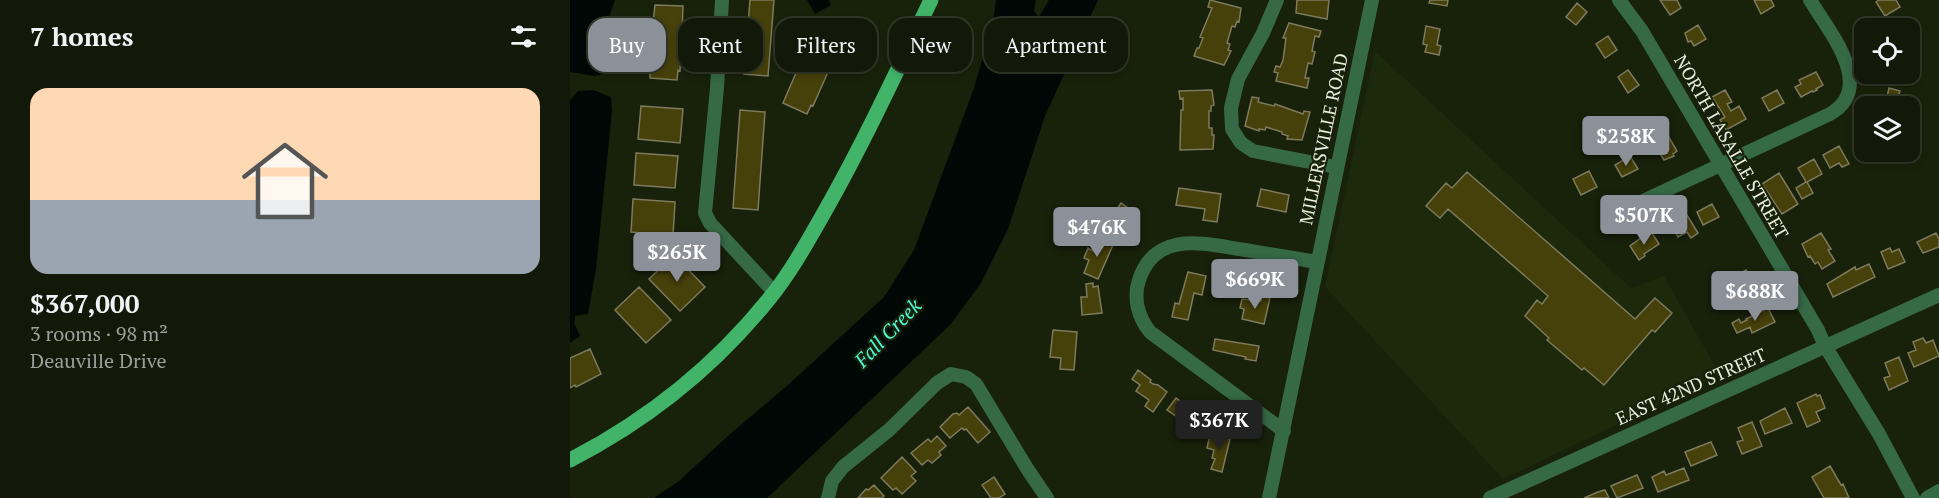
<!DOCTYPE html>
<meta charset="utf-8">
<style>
:root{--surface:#121908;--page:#1b2212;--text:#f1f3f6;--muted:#9ca09c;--line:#313829;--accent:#8c9099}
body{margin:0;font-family:"PT Serif",serif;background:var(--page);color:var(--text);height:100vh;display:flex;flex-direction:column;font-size:22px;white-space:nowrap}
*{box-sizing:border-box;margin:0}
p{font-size:20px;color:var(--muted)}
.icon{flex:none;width:33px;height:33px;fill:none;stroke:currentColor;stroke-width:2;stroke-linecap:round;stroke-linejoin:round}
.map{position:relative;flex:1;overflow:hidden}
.details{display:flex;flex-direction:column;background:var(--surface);width:570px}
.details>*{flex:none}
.top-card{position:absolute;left:18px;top:18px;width:570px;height:54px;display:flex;gap:12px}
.controls{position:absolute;left:1284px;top:18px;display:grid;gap:12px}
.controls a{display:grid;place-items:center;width:66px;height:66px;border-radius:12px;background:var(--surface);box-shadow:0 3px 9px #0003,0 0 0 2px var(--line);font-size:30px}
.price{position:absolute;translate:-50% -51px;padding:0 14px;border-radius:6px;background:var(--accent);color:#fff;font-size:20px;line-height:39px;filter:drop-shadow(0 2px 3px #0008)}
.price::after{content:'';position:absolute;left:50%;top:36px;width:18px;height:14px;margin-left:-9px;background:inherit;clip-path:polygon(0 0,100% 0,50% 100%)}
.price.current{background:#222;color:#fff}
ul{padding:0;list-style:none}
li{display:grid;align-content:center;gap:12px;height:318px;padding:0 30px}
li+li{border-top:2px solid var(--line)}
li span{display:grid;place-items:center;height:186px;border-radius:18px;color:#555}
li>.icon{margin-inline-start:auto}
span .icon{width:108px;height:108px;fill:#fffc;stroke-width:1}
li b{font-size:26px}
h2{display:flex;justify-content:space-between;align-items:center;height:72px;padding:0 30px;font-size:26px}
.chip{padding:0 21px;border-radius:18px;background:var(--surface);box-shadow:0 3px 9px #0003,0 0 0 2px var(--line);font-size:21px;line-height:54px}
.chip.current{background:var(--accent);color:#fff}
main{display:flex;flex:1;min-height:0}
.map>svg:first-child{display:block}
.built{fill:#1d290b}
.water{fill:#000805}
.building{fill:#46400a;stroke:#7d7a5d;stroke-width:1.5}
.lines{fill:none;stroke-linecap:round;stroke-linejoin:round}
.minor{stroke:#366945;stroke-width:14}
.major{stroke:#41b46a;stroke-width:15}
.labels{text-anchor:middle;stroke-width:4.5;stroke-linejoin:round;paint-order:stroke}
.street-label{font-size:18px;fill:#e7eedf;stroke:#18210a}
.water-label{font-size:20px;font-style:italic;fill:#4cf9d6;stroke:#18210a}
</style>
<main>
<section class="details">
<h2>7 homes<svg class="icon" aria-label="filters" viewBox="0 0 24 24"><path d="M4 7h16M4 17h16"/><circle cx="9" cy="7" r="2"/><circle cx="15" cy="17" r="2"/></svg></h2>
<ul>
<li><span style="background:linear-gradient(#ffd9b3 60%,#9aa5b1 0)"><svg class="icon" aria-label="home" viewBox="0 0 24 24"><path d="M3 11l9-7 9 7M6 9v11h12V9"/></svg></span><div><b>$367,000</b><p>3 rooms · 98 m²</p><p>Deauville Drive</p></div></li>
</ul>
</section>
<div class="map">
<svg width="1369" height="498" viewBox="0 0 1369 498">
<rect width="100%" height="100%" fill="#18210a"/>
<!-- built -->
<path class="built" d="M 805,51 L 1061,288 L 1094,276 L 1150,375 L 933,479 L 755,287 Z"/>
<!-- water -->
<path class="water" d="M 0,0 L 45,0 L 39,17 L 41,20 L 49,19 L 52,24 L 46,66 L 42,72 L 24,76 L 0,72 Z
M 237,0 L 259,0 L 261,5 L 245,14 Z
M 426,0 L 466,0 L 464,11 L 469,17 L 479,0 L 528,0 L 475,116 L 438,229 L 411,283 L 380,325 L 197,498 L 84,498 L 109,481 L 159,435 L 218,385 L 314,297 L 344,250 L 404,88 L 423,22 Z
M 23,90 L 41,97 L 42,111 L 26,269 L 18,314 L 5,316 L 4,323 L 10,336 L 0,343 L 0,100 L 8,91 Z"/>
<!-- building -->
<path class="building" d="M 180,0 L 204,0 L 198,76 L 174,74 Z
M 640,0 L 671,8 L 669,22 L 667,21 L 665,27 L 662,26 L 657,43 L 660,44 L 658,50 L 661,51 L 654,65 L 624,56 L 627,48 L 629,48 L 633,38 L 630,37 L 642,8 L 638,7 Z
M 727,0 L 759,0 L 757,19 L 726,13 Z
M 860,0 L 878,0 L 877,6 L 859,3 Z
M 1090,0 L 1107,0 L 1111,8 L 1100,15 Z
M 1184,0 L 1201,0 L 1204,6 L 1191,14 Z
M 1309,0 L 1326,0 L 1330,7 L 1315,16 L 1306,2 Z
M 1007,3 L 1017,12 L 1006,25 L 996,17 Z
M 85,5 L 113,6 L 112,34 L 110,34 L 109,52 L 111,53 L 110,71 L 108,70 L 107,80 L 80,78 L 80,50 L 83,51 L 84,32 L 82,32 Z
M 719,23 L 751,31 L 749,37 L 745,36 L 742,51 L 745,52 L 742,64 L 738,63 L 735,78 L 739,78 L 737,88 L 706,81 L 708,73 L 704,72 L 706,66 L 710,67 L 713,60 L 716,38 L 713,38 Z
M 1128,25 L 1136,39 L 1124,46 L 1121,41 L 1118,42 L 1115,33 Z
M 856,26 L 870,29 L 867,45 L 871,46 L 869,55 L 855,52 L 857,45 L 853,44 Z
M 244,36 L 269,47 L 243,106 L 241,105 L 237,114 L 213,103 L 238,45 L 240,45 Z
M 1038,36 L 1047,50 L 1035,58 L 1026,44 Z
M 1058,70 L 1069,85 L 1058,93 L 1048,77 Z
M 1246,72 L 1253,85 L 1246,89 L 1247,90 L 1243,92 L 1242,91 L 1231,97 L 1225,87 L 1231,84 L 1229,80 Z
M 1321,74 L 1336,74 L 1336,80 L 1321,81 Z
M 1319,88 L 1330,91 L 1328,98 L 1323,97 L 1322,103 L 1338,106 L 1315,106 Z
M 642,90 L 644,105 L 641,106 L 641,111 L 639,111 L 639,128 L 642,128 L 642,135 L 644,135 L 643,149 L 610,150 L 611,110 L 613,110 L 613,98 L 610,99 L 609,91 Z
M 1155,90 L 1162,102 L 1157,104 L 1161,111 L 1169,106 L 1176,119 L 1156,130 L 1150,120 L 1155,117 L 1142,97 Z
M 1207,90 L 1214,103 L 1199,111 L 1192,98 Z
M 682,97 L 689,98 L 688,102 L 704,106 L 705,104 L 733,114 L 734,111 L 740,112 L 732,140 L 717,139 L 718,136 L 712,134 L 712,132 L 696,127 L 695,130 L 689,129 L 689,131 L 675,126 Z
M 71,106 L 113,109 L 110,143 L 68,139 Z
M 170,110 L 195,112 L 188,210 L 163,208 Z
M 1093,127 L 1107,151 L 1103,154 L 1104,156 L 1094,160 L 1086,147 L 1093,144 L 1090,138 L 1087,139 L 1083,133 Z
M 1294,131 L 1294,143 L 1289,138 Z
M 1269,146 L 1279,164 L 1272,167 L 1269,163 L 1260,168 L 1253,155 Z
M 66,153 L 108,156 L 105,188 L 64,185 Z
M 1060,156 L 1068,169 L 1052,177 L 1045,165 Z
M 1244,159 L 1252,174 L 1237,182 L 1243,193 L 1232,199 L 1226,188 L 1236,182 L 1228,168 Z
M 1019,171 L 1027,187 L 1011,195 L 1003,179 Z
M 897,172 L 1065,319 L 1085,298 L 1102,313 L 1085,332 L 1082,330 L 1034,385 L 1014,368 L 1012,370 L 977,340 L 979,338 L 955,316 L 967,300 L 972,304 L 978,296 L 878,209 L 870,218 L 856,206 L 876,183 L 882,188 Z
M 1209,173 L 1228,204 L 1212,214 L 1192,184 Z
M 609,188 L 651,194 L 647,222 L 633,220 L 635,209 L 606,205 Z
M 691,189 L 719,195 L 716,212 L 687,206 Z
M 63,199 L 105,202 L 103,236 L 61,232 Z
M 551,203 L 561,210 L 549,233 L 535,224 L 543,210 L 549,214 L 550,212 L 547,209 Z
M 1142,204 L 1149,217 L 1133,225 L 1127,212 Z
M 1110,214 L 1112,218 L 1117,215 L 1128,233 L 1121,238 L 1117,232 L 1108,237 L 1100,224 L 1104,222 L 1102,219 Z
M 1082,233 L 1089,244 L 1074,254 L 1075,256 L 1069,260 L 1060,246 L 1075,235 L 1076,237 Z
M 1251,233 L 1261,249 L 1258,250 L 1265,261 L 1252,269 L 1248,262 L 1245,264 L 1240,256 L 1238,257 L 1232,244 Z
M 1366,233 L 1369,239 L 1369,247 L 1353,253 L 1347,242 Z
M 529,239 L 543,245 L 528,279 L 514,273 L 519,260 L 514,258 L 518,248 L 523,251 Z
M 1320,248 L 1322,252 L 1329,249 L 1335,262 L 1318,269 L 1311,252 Z
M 104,255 L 135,287 L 110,311 L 79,279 Z
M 1299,264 L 1305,277 L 1263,297 L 1257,284 L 1285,267 L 1286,270 Z
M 1176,270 L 1185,285 L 1172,292 L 1164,277 Z
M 618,272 L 636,276 L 632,295 L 624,293 L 618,320 L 602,317 L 605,303 L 609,304 Z
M 523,283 L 523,287 L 528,286 L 532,313 L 512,315 L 511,297 L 517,297 L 516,284 Z
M 69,287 L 101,320 L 76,343 L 45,310 Z
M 692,296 L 700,298 L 694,324 L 672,319 L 674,309 L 670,308 L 672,299 L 691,301 Z
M 1198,308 L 1205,322 L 1182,333 L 1180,327 L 1167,333 L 1162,323 L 1169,319 L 1171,323 L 1177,320 L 1176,319 Z
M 483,330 L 507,332 L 504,370 L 490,369 L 491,358 L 480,357 Z
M 1353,338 L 1356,343 L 1363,340 L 1369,356 L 1344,367 L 1338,353 L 1346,350 L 1343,342 Z
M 645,339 L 689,346 L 686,361 L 675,359 L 676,357 L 643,350 Z
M 20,349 L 31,374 L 6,387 L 5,385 L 0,388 L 0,358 Z
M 1329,357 L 1338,381 L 1319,390 L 1314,378 L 1320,376 L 1315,363 Z
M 568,370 L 581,380 L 580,382 L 583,384 L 588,385 L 597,392 L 583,412 L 575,406 L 579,400 L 566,391 L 570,385 L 562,379 Z
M 1246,394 L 1247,396 L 1250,395 L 1255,408 L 1246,412 L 1250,421 L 1237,427 L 1227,403 Z
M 606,398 L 621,409 L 617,414 L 629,420 L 620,432 L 609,426 L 613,421 L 597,410 Z
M 398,407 L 420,432 L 408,443 L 396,429 L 394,430 L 392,428 L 380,438 L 370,427 L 383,414 L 387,413 L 389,415 Z
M 1215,408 L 1222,423 L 1195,434 L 1190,421 Z
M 1182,422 L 1192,446 L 1172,454 L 1167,442 L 1173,440 L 1168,428 Z
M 640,435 L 660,439 L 652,472 L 641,469 L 645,459 L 642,458 L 644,450 L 637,448 Z
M 367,436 L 376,446 L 369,452 L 371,455 L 362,463 L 358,460 L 352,465 L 341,453 L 358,439 L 361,442 Z
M 1141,442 L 1147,455 L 1121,466 L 1115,452 Z
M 332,457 L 346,472 L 341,476 L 346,481 L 332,494 L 326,488 L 323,490 L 311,478 Z
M 1260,466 L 1271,485 L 1273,484 L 1279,498 L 1254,498 L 1242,477 Z
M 1114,468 L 1119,480 L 1088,492 L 1082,477 L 1094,471 L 1096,475 Z
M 1067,475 L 1073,488 L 1047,498 L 1041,486 Z
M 424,477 L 435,494 L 429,498 L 421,498 L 412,485 Z
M 304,485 L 314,496 L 312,498 L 288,498 L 296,489 L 298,490 Z
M 1035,490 L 1039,498 L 1014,498 L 1028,492 Z"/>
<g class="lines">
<!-- minor -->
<path class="minor" d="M 152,0 L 147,88 L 135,213 L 140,223 L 204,292
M 707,0 L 693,33 L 668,79 L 661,108 L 662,129 L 671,143 L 683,151 L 766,167
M 1049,0 L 1072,31 L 1248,330 L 1255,346 L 1309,434 L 1343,498
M 1047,213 L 1260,114 C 1307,87 1258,30 1240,0
M 714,431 L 580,332 C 568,317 563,298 569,280 C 586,229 635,244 675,250 C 699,254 723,258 747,262
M 258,498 L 262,481 L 273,467 L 319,430 L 367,383 L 381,374 L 396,377 L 406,384 L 458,470 L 477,498
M 699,498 L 802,0
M 920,498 L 1369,295
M 1357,498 L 1369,491"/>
<!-- major -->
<path class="major" d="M 0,460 C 76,421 145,366 199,299 C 221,272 238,241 255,211 C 294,142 327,71 361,0"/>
</g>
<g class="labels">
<!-- street labels -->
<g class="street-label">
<text transform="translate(754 139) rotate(-78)" y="6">MILLERSVILLE ROAD</text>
<text transform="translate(1161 147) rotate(60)" y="6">NORTH LASALLE STREET</text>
<text transform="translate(1121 387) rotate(-24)" y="6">EAST 42ND STREET</text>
</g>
<!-- water labels -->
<g class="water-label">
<text transform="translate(318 333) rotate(-46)" y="7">Fall Creek</text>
</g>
</g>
</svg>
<div class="controls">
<a><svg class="icon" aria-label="locate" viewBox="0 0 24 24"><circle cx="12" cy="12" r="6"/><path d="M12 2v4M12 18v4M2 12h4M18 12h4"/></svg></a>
<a><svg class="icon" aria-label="layers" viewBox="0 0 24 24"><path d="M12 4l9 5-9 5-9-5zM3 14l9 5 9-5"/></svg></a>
</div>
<b class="price" style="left:1056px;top:167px">$258K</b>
<b class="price" style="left:1074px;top:246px">$507K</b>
<b class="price" style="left:527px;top:258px">$476K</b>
<b class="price" style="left:107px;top:283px">$265K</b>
<b class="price" style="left:685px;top:310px">$669K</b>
<b class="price" style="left:1185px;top:322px">$688K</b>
<b class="price current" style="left:649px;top:451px">$367K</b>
<div class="top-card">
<a class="chip current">Buy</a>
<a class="chip">Rent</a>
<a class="chip">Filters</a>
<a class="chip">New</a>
<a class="chip">Apartment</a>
</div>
</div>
</main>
